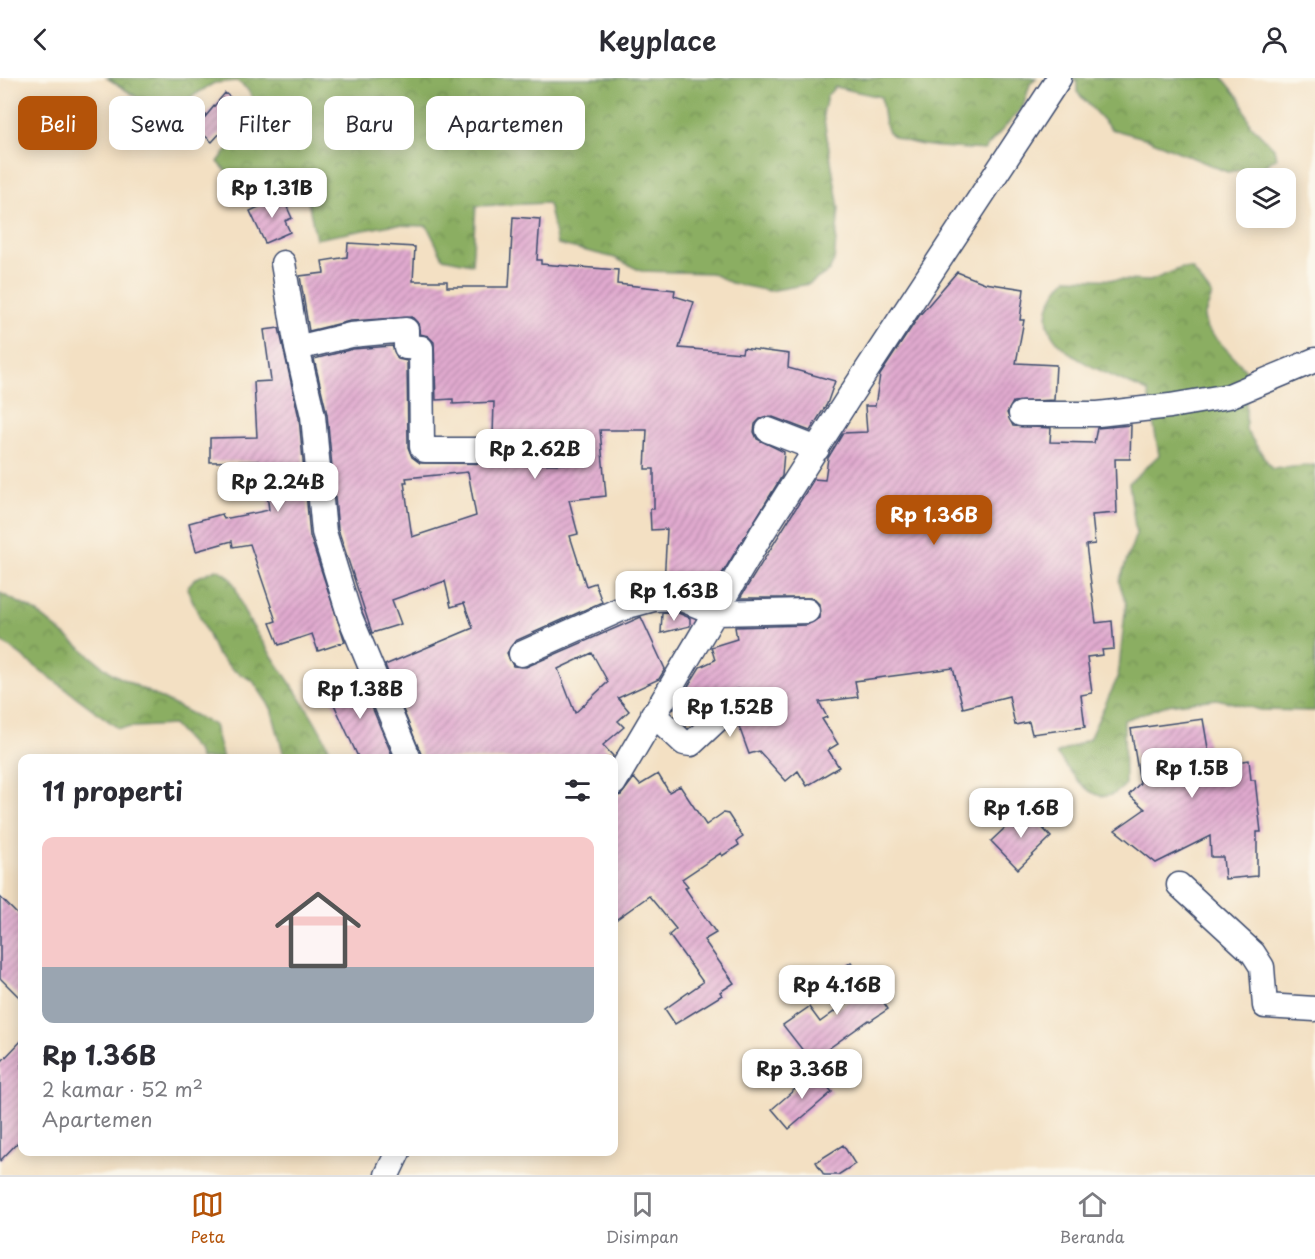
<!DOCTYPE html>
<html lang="id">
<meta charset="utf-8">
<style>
:root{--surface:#fff;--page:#f7f7f7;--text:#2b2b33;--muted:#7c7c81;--line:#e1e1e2;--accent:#b45309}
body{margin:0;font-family:"Playpen Sans",sans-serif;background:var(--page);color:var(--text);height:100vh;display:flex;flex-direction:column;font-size:22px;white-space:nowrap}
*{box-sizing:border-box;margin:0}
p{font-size:20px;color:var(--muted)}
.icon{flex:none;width:33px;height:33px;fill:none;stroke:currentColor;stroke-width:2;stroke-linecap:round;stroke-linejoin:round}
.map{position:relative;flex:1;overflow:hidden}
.details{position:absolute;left:18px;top:676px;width:600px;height:402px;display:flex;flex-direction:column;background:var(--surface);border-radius:12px;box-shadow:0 3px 15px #0003}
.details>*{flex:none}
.top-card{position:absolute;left:18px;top:18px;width:600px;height:54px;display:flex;gap:12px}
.tools{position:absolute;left:1236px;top:90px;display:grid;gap:12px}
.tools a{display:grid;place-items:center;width:60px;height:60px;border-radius:12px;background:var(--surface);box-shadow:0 3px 15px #0003;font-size:30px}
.price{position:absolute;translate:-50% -51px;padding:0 14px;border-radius:12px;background:#fff;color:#222;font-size:20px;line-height:39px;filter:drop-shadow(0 2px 3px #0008)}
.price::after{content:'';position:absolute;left:50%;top:36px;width:18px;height:14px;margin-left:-9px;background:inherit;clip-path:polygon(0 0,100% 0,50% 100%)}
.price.on{background:var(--accent);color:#fff}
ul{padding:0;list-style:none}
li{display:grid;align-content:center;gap:12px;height:318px;padding:0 24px}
li span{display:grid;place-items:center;height:186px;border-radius:12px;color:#555}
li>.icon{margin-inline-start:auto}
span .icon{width:108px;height:108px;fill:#fffc;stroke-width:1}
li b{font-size:26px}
h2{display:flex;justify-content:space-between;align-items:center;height:72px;padding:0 24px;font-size:26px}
.chip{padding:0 21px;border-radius:12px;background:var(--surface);box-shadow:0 3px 15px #0003;font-size:21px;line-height:54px}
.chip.on{background:var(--accent);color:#fff}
header{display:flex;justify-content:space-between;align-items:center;height:78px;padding:0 24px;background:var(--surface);font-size:27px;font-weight:600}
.dock{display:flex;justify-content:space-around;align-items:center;height:84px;border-top:2px solid var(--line);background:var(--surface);font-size:16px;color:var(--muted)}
.dock a{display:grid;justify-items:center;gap:3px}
.dock .on{color:var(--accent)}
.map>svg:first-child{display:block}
.forest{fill:url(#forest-crowns);stroke:#536e60;stroke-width:1.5}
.building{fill:url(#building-hatch);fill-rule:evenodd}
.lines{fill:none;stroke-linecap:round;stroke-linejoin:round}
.minor-casing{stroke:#3b4a6d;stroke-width:27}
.minor{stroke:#fff;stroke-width:24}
</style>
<header><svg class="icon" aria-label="back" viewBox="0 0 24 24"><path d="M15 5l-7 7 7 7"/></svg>Keyplace<svg class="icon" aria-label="person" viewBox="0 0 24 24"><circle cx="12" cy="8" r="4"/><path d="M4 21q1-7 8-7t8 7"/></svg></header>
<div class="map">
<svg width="1315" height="1097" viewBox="0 0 1315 1097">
<defs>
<pattern id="forest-crowns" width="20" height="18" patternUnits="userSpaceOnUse" patternTransform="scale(1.5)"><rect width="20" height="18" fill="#8bae62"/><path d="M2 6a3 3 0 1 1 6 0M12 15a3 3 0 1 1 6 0" fill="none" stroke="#718e54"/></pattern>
<pattern id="building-hatch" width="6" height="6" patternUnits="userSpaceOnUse" patternTransform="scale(1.5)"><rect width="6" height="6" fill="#e1aacf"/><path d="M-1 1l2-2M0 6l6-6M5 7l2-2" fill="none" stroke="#b68bab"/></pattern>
</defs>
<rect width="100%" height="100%" fill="#fbf7ec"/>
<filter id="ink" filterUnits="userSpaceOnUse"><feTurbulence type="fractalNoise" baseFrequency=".0167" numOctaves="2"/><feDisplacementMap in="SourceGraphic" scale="12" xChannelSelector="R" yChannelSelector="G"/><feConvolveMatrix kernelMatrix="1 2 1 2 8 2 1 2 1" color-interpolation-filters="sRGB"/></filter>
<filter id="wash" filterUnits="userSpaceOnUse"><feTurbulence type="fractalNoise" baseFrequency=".008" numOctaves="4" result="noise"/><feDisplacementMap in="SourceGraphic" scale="24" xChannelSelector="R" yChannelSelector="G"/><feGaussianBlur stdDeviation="1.35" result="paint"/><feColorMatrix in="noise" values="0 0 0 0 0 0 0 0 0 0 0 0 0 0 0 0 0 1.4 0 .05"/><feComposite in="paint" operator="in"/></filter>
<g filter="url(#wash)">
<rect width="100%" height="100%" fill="#f3e0c3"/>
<!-- forest -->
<path class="forest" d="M 107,0 L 1036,0 L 1030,6 L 1023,29 L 984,72 C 964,70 896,70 887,52 C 883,43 883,29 881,19 L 835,9 L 827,18 L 823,36 L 839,130 L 834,183 L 829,193 L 809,206 L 769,213 L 731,205 L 711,195 L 641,193 L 615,180 L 557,166 L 548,125 L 476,128 L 472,186 L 443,180 L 427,148 L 391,147 L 316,161 L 305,109 L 297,101 L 246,115 L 218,84 L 259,29 L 247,11 L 237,3 L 214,5 L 163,36 Z
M 1071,0 L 1223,0 L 1241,22 L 1250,46 L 1274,70 L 1276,80 L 1263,89 L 1227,94 L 1148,61 L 1111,51 L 1077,14 L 1077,3 Z
M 1181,190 L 1192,191 L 1212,217 L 1204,239 L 1207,251 L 1246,292 L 1246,352 L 1272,391 L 1315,387 L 1315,633 L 1261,632 L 1217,621 L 1167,627 L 1124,642 L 1125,707 C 1097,738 1075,697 1056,676 L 1089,661 L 1118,599 L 1126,525 L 1119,504 L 1136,456 L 1129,405 L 1159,377 L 1148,314 C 1100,291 1006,265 1067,200 L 1150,203 Z
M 216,491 C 239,498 236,520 247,539 C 275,587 312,629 334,681 L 285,681 L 271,630 L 253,603 L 233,592 L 216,575 L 187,510 L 194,501 Z
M 0,515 L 35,533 L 113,596 L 214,647 L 223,681 L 199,681 L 198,674 L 173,647 L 118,650 L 0,562 Z"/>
<g id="blocks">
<!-- building -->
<path class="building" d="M 225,15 L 243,30 L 212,64 L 196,50 Z
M 282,118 L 292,140 L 285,143 L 290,154 L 265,165 L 250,133 Z
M 513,139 L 540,141 L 537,182 L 541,182 L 541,186 L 618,192 L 617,206 L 675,212 L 674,218 L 694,224 L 679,270 L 742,275 L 743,270 L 789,276 L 788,290 L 835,303 L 827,326 L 810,353 L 773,339 L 760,341 L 755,346 L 754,354 L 757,361 L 784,374 L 782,398 L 709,517 L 684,507 L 664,506 L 667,451 L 651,452 L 650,431 L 654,431 L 654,391 L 645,391 L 647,352 L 600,352 L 606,418 L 569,422 L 578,456 L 570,458 L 586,508 L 595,505 L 602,524 L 515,563 L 507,575 L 513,588 L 526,589 L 641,539 L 665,591 L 659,601 L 618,620 L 629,633 L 618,643 L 624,649 L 603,667 L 613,678 L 612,681 L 423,681 L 385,587 L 473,550 L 464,525 L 451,529 L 445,503 L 392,522 L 401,546 L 372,555 L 338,451 L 327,336 L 314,281 L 353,271 L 392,268 L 398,281 L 407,283 L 408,369 L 412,379 L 420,385 L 569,386 L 582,379 L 582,365 L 570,358 L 493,358 L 494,324 L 453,326 L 453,321 L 436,322 L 434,264 L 428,258 L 420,256 L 418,245 L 412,239 L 350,243 L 309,253 L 300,198 L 324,195 L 322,183 L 347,179 L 348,165 L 415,169 L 413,203 L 447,203 L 447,209 L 509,209 ZM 468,394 L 476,438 L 412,459 L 404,404 L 407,404 L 406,400 ZM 592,575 L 608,604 L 575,635 L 558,591 Z
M 957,194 L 985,205 L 1024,211 L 1020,242 L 1024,242 L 1016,285 L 1056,287 L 1054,322 L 1013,324 L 1007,335 L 1013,348 L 1051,350 L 1050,364 L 1094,365 L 1097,350 L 1131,347 L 1130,381 L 1115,381 L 1117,435 L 1092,437 L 1095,466 L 1086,467 L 1096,545 L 1112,543 L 1114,571 L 1102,572 L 1103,577 L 1087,579 L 1092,615 L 1081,617 L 1085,649 L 1032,656 L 1029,644 L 1015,647 L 1009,618 L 963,630 L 953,590 L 855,603 L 858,619 L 819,624 L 827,639 L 822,641 L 838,666 L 828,672 L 839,689 L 807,708 L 798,693 L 786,703 L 759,673 L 749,676 L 737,643 L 749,629 L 745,615 L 739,611 L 726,613 L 674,631 L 700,589 L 715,582 L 711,569 L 737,561 L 735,549 L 807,547 L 819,540 L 819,526 L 813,520 L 740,520 L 814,401 L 825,402 L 828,380 L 843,355 L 867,354 L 865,328 L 875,328 L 880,297 L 919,238 Z
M 279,250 L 299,340 L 310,458 L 345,564 L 318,573 L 312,556 L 279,567 L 270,545 L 276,543 L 250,466 L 233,469 L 232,463 L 196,473 L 189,445 L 222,436 L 224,441 L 269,432 L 264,393 L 258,393 L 258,383 L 210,384 L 210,360 L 257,359 L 254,304 L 271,303 L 264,252 Z
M 676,534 L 690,540 L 690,548 L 661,555 L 662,535 Z
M 359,598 L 392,677 L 383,681 L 359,681 L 327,611 Z
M 1203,641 L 1211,688 L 1249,682 L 1251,702 L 1255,702 L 1261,754 L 1257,754 L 1257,798 L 1225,801 L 1223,779 L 1211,779 L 1210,758 L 1156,785 L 1115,752 L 1145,731 L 1129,717 L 1140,705 L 1131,651 Z
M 658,696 L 669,714 L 680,708 L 706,747 L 723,735 L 728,736 L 743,759 L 737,763 L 739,767 L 722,778 L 721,775 L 682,801 L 688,808 L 685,810 L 716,855 L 704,862 L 734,905 L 720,914 L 722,917 L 675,946 L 665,931 L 703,904 L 669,857 L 676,851 L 649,818 L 614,843 L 614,719 L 621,717 L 634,700 L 640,707 Z
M 1025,731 L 1051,759 L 1018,791 L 991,763 Z
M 0,819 L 22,841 L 22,922 L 0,900 Z
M 851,884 L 867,907 L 871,905 L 888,931 L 870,943 L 869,942 L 811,983 L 783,947 L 809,929 L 820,944 L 853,920 L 835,896 Z
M 22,962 L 22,1060 L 0,1083 L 0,985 Z
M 815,994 L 832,1014 L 789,1051 L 772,1031 Z
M 843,1067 L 855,1086 L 838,1097 L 824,1097 L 816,1084 Z"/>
</g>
</g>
<g filter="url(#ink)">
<use href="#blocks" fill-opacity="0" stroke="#3b4a6d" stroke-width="1.5"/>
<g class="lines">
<defs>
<path id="minor" d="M 283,185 L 297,270 L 313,338 L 324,454 L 350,539 L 409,681
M 297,270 L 351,257 L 406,252 L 406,269 L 421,270 L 422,369 L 425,372 L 569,372
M 1021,336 L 1098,336 L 1170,328 L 1229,318 L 1315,282
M 768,352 L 817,371
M 521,576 L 628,528 L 654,521 L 679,520 L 716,535 L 807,533
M 653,636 L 684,665 L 691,666 L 735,625
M 614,705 L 761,457 L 851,316 L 1059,0
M 1179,807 L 1253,875 L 1262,889 L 1265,928 L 1315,931
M 387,1097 L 398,1074"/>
</defs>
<!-- minor casing -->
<use href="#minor" class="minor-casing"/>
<!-- minor -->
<use href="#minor" class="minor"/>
</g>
</g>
</svg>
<div class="tools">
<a><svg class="icon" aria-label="layers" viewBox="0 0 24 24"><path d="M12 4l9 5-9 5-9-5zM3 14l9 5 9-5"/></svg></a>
</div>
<b class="price" style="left:272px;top:141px">Rp 1.31B</b>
<b class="price" style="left:535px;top:402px">Rp 2.62B</b>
<b class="price" style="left:278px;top:435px">Rp 2.24B</b>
<b class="price on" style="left:934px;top:468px">Rp 1.36B</b>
<b class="price" style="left:674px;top:544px">Rp 1.63B</b>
<b class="price" style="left:360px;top:642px">Rp 1.38B</b>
<b class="price" style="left:730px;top:660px">Rp 1.52B</b>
<b class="price" style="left:1192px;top:721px">Rp 1.5B</b>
<b class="price" style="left:1021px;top:761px">Rp 1.6B</b>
<b class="price" style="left:837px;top:938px">Rp 4.16B</b>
<b class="price" style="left:802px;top:1022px">Rp 3.36B</b>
<div class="top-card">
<a class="chip on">Beli</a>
<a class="chip">Sewa</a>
<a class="chip">Filter</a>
<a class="chip">Baru</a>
<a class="chip">Apartemen</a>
</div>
<section class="details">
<h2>11 properti<svg class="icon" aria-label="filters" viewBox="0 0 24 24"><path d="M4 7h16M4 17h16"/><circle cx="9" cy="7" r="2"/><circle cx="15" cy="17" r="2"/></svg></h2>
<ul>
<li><span style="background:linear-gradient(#f6c9c9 70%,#9aa5b1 0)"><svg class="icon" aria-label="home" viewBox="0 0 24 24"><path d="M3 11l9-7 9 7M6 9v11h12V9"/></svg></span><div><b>Rp 1.36B</b><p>2 kamar · 52 m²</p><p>Apartemen</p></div></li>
</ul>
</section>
</div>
<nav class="dock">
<a class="on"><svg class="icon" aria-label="map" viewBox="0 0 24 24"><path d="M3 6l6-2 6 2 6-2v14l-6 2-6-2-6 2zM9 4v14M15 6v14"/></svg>Peta</a>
<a><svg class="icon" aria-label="saved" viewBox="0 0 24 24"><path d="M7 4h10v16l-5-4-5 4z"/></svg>Disimpan</a>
<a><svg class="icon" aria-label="home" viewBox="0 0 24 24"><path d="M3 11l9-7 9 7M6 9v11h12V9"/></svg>Beranda</a>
</nav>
